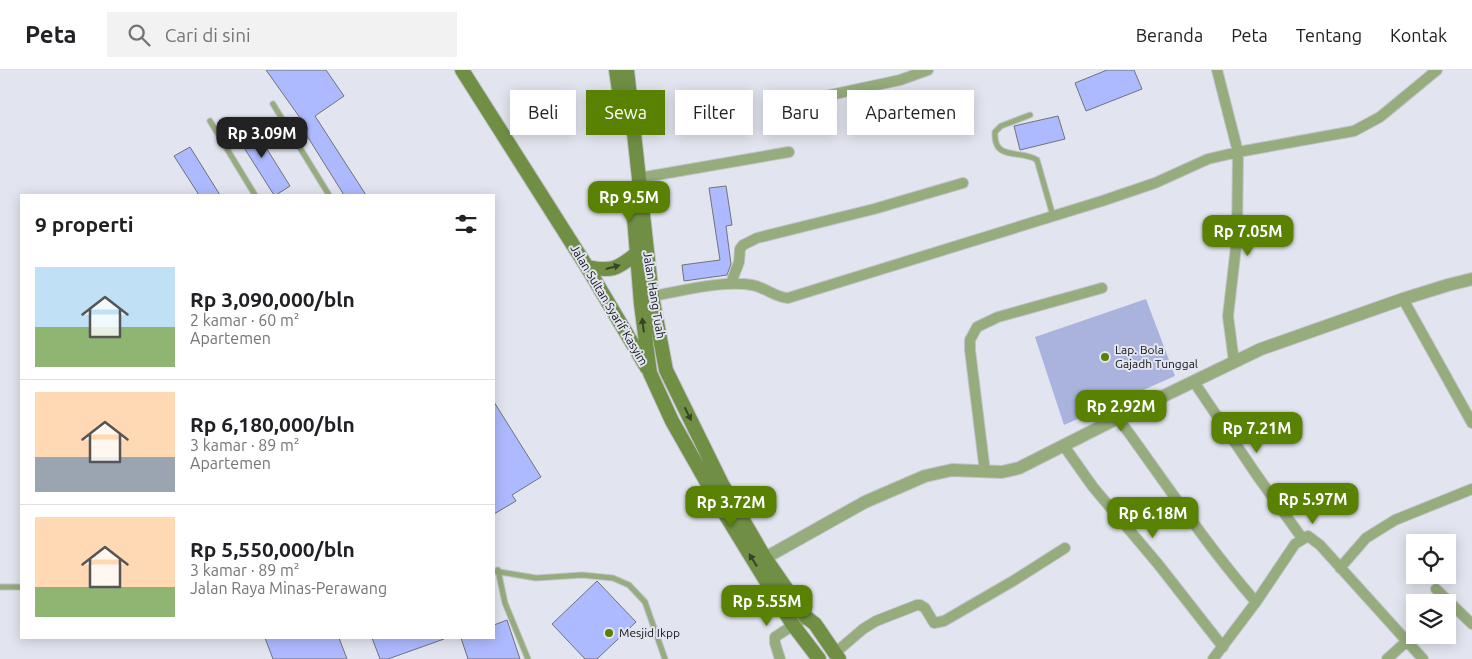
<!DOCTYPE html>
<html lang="id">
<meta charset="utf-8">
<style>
:root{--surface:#fff;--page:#f2f2f2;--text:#202124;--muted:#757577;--line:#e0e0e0;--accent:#598102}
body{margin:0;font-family:Ubuntu,sans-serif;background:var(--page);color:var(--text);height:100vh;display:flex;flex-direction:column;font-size:19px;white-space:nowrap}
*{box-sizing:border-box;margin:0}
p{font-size:16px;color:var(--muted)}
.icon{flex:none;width:28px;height:28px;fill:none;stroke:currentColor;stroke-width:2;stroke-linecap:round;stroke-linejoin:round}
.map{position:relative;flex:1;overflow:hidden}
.drawer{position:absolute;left:20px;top:124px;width:475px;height:445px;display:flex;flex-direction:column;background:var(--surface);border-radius:0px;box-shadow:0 2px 12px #0003}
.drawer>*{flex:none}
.top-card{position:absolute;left:510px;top:20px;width:475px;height:45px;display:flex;gap:10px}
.tools{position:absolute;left:1406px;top:464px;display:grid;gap:10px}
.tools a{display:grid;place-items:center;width:50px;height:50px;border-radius:0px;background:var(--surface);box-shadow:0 2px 12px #0003;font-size:25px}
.price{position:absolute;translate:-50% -42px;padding:0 11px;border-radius:10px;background:var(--accent);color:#fff;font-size:16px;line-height:32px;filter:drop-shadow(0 1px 2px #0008)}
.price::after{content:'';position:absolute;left:50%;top:30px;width:15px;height:11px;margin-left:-8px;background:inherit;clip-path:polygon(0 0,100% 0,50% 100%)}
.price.selected{background:#222;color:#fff}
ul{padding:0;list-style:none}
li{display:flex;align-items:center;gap:15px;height:125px;padding:0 15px}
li+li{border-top:1px solid var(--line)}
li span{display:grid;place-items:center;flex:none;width:140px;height:100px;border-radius:0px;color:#555}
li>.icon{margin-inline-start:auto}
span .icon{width:60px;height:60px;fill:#fffc;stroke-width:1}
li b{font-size:21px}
h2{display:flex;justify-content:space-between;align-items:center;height:60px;padding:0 15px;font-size:21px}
.pill{padding:0 18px;border-radius:0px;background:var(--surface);box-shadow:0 2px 12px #0003;font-size:18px;line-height:45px}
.pill.selected{background:var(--accent);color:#fff}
header{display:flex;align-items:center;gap:30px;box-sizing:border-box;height:70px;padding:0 25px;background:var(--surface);border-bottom:1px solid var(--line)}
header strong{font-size:24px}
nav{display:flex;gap:28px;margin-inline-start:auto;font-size:18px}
.search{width:350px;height:45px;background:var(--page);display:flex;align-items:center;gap:12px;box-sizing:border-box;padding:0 18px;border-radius:0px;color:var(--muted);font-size:19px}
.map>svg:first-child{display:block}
.green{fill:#aab3de}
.building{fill:#adbaff;stroke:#70727b}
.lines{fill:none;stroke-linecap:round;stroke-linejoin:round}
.service-casing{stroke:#c1c3cc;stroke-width:7}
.minor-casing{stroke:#c1c3cc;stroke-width:12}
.tertiary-casing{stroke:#c1c3cc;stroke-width:14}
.secondary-casing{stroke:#c1c3cc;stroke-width:16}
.service{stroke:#96ac7c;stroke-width:5}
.minor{stroke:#96ac7c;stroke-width:10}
.tertiary{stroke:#96ac7c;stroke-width:12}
.secondary{stroke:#708f45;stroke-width:14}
.oneway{fill:#374428}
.poi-dot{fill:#598102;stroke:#e2e5ef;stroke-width:2}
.labels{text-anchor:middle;stroke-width:4;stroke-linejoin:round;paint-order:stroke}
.street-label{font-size:12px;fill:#111215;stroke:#e2e5ef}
.poi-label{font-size:12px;fill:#111215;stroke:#e2e5ef;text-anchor:start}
</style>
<header>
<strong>Peta</strong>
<div class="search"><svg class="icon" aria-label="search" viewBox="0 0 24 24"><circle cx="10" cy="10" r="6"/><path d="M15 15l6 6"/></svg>Cari di sini</div>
<nav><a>Beranda</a><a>Peta</a><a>Tentang</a><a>Kontak</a></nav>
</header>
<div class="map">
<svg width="1472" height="589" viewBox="0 0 1472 589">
<rect width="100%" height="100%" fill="#e2e5ef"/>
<!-- green -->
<path class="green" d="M 1146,229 L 1175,306 L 1064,355 L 1035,267 Z"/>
<!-- building -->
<path class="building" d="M 266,0 L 326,0 L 344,26 L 315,46 L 366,125 L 344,125 L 304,61 L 308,59 Z
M 1107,0 L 1134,0 L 1142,19 L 1086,41 L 1075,13 Z
M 1058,46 L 1065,69 L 1020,80 L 1014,56 Z
M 250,52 L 290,116 L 276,125 L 274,125 L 234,62 Z
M 190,77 L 220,125 L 199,125 L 174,86 Z
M 726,116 L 732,155 L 726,156 L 731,194 L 727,205 L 684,211 L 682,195 L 720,190 L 709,118 Z
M 494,332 L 541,407 L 512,425 L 516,431 L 494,444 Z
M 597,511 L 636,552 L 597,589 L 585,589 L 552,554 Z
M 507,550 L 520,589 L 468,589 L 461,568 L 494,568 L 494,555 Z
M 265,568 L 339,568 L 347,589 L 273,589 Z
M 372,568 L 444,568 L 444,569 L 388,589 L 380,589 Z"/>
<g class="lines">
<defs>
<path id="service" d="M 273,34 L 329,125
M 1030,45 L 1001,56 L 995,62 C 993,92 1021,79 1037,90 L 1053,146
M 210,51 L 255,125
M 498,500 L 505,533 L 528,589
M 494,501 L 536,508 L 582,505 L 613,508 L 629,515 L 645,532 L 665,589
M 0,517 L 21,517"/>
<path id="minor" d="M 1217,0 L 1238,82 L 1237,168 L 1228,246 L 1234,292
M 802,31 L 900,10 L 928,0
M 639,108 L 789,82
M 731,213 L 739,192 L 740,179 L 743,175 L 757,168 L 874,139 L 963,113
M 652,226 C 682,221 723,210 752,215 C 765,217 776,228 788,228 L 1102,131 L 1155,113 L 1208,89 L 1238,82 L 1354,61 L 1380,47 L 1437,0
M 1403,229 L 1472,353
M 1194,312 L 1256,404 L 1302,468
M 1118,348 C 1163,409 1206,475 1256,532
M 1064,376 L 1093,417 L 1158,494 L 1223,577
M 985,402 L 970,280 L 970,270 L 977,257 L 998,247 L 1102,218
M 1340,498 L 1366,468 L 1395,450 L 1472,419
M 1436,519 L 1472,554
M 835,583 L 863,559 L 876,551 L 917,535 L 920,535 L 925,538 L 934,553 L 944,551 L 1013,511 L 1065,478
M 780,589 L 775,573 L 775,567 L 806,547
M 1213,589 L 1256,532 L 1295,474 L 1308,466 L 1320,475 L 1423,589
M 1387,589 L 1407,571"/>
<path id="tertiary" d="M 765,488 L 865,432 L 925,406 L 952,400 L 1002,402 L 1019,398 L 1118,348 L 1261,279 L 1403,229 L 1448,215 L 1472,209"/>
<path id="secondary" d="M 462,0 L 587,197 L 647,298
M 616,0 L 623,47
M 627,0 L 652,226 L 666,300 L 722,414 L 765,488 L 806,547 L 815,554 L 839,589
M 632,123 L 641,234 L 650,303 L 672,351 L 722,439 L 793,555 L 819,589
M 587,197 C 612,202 617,199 636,184"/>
</defs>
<!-- service casing -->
<use href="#service" class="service-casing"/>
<!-- minor casing -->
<use href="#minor" class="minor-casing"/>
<!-- tertiary casing -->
<use href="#tertiary" class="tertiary-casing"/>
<!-- secondary casing -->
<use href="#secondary" class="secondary-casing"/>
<!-- service -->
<use href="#service" class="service"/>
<!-- minor -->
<use href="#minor" class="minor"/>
<!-- tertiary -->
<use href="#tertiary" class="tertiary"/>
<!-- secondary -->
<use href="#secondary" class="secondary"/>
</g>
<!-- one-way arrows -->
<defs><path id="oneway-solid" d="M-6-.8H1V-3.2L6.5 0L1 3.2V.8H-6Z" transform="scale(1.25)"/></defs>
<g class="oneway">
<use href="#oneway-solid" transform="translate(613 197) rotate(-15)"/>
<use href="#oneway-solid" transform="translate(643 255) rotate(-97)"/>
<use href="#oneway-solid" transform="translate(688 344) rotate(64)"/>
<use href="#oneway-solid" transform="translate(753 490) rotate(-122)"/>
</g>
<!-- markers -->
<g class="poi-dot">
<circle cx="1105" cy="287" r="5"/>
<circle cx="609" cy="563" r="5"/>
</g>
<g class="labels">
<!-- street labels -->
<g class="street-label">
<text transform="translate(654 225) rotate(81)" y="4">Jalan Hang Tuah</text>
<text transform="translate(609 235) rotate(59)" y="4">Jalan Sultan Syarif Kasyim</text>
</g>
<!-- poi labels -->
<g class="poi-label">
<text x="1115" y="284">Lap. Bola<tspan x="1115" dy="14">Gajadh Tunggal</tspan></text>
<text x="619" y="567">Mesjid Ikpp</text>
</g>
</g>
</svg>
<div class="tools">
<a><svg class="icon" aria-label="locate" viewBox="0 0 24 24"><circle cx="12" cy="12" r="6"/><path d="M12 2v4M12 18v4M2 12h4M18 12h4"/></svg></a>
<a><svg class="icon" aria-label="layers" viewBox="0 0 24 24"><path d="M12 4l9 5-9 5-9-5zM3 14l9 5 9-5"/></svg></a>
</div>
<b class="price selected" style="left:262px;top:89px">Rp 3.09M</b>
<b class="price" style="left:629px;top:153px">Rp 9.5M</b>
<b class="price" style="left:1248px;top:187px">Rp 7.05M</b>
<b class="price" style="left:1121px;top:362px">Rp 2.92M</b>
<b class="price" style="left:1257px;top:384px">Rp 7.21M</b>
<b class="price" style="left:1313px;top:455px">Rp 5.97M</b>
<b class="price" style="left:731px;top:458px">Rp 3.72M</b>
<b class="price" style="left:1153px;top:469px">Rp 6.18M</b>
<b class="price" style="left:767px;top:557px">Rp 5.55M</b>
<div class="top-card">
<a class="pill">Beli</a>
<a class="pill selected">Sewa</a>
<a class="pill">Filter</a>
<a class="pill">Baru</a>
<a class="pill">Apartemen</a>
</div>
<section class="drawer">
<h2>9 properti<svg class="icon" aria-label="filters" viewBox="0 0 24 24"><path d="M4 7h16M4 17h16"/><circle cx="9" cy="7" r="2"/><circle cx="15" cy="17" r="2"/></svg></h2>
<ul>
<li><span style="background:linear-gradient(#bfe0f5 60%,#8fb573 0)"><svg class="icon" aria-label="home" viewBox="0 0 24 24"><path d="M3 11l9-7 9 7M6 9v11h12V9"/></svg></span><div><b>Rp 3,090,000/bln</b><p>2 kamar · 60 m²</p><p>Apartemen</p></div></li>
<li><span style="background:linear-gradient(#ffd9b3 65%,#9aa5b1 0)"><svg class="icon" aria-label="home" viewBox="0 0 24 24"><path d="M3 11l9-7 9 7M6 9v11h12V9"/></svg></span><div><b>Rp 6,180,000/bln</b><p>3 kamar · 89 m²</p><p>Apartemen</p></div></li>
<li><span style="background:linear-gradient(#ffd9b3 70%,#8fb573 0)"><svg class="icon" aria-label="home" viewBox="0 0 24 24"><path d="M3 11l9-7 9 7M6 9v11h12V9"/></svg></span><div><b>Rp 5,550,000/bln</b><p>3 kamar · 89 m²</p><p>Jalan Raya Minas-Perawang</p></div></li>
</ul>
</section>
</div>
